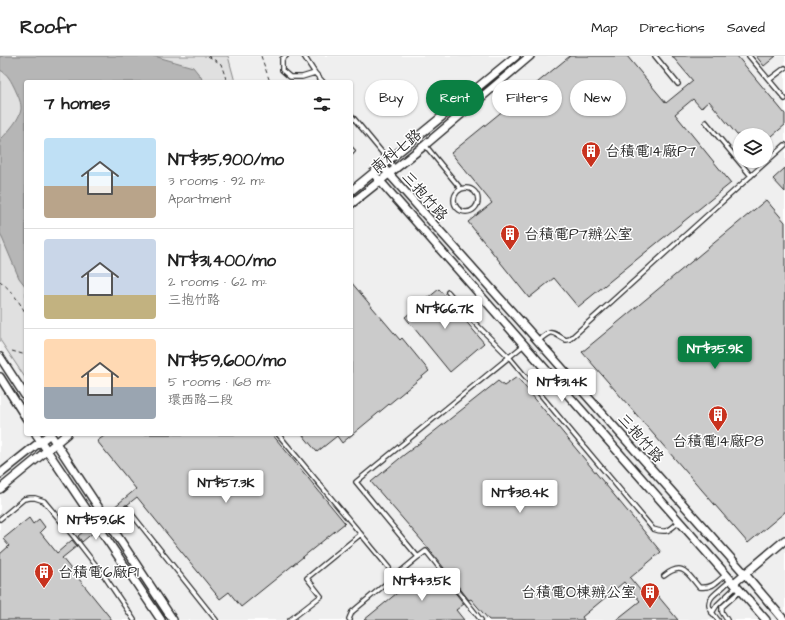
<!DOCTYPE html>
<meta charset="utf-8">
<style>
:root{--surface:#fff;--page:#f2f2f2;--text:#222;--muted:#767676;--line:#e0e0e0;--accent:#0b8043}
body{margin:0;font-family:"Architects Daughter","LXGW WenKai TC",sans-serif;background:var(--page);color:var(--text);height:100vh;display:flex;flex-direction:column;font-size:15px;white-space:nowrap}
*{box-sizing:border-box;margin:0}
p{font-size:13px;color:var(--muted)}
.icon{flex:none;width:22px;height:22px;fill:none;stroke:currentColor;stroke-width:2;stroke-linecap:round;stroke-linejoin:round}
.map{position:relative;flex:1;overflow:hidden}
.drawer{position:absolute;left:24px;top:24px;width:329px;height:356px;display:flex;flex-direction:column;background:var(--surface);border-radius:4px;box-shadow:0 1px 3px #0004}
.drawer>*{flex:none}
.banner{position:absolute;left:365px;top:24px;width:360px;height:36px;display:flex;gap:8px}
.tools{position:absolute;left:733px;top:72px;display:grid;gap:8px}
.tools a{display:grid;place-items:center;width:40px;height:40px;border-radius:50%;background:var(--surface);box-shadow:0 1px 3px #0004;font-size:20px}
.price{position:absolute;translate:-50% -34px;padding:0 9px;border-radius:4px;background:#fff;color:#222;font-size:13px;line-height:26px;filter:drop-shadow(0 1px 2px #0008)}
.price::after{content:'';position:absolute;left:50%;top:24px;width:12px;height:9px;margin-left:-6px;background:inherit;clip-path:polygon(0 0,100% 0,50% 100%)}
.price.active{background:var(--accent);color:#fff}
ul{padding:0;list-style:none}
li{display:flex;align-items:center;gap:12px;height:100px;padding:0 20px}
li+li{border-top:1px solid var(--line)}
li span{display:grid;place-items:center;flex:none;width:112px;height:80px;border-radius:4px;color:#555}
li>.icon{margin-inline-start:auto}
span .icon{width:48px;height:48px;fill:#fffc;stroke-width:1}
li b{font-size:17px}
h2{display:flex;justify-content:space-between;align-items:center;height:48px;padding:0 20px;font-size:17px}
.pill{padding:0 14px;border-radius:18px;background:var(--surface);box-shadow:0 1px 3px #0004;font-size:14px;line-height:36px}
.pill.active{background:var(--accent);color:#fff}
header{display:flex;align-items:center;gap:24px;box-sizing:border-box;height:56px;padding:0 20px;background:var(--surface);border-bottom:1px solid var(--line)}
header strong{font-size:19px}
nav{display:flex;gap:22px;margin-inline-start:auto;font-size:14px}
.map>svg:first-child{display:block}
.built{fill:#efefef;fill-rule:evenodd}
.green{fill:#e0e0e0;stroke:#868686}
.water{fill:#b6b6b6;stroke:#7e7e7e}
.building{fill:#cbcbcb;stroke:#2b2b2b}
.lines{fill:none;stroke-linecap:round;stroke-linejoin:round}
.lane-casing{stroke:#2b2b2b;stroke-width:6}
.street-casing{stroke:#2b2b2b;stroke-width:10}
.path{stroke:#2b2b2b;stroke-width:1;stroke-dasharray:4 3;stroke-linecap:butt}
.lane{stroke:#fff;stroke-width:3.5}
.street{stroke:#fff;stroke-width:7}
.labels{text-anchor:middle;stroke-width:3;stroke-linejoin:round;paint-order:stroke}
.street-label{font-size:15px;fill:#2b2b2b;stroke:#fff}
.poi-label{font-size:15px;fill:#2b2b2b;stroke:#fff;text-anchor:start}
</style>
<header>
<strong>Roofr</strong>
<nav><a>Map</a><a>Directions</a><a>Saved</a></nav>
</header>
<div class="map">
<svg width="785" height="564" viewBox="0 0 785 564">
<rect width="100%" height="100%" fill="#fff"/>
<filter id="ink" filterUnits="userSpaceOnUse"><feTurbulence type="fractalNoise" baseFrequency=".025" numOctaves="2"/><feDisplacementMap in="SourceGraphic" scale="8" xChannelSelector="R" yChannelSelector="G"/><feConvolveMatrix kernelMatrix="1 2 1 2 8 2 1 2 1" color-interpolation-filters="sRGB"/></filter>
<g filter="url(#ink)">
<!-- built -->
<path class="built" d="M 0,0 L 785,0 L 785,564 L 0,564 ZM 26,26 L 351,26 L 351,378 L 26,378 ZM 740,79 L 766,79 L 766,105 L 740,105 Z"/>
<!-- green -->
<path class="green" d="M 0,0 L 228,0 L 235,26 L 26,26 L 26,323 L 0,284 Z"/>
<!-- water -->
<path class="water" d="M 0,0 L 154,0 L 193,11 L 201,21 L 203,26 L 26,26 L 26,231 L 19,222 L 0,177 L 0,84 C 7,77 22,61 21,51 C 21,45 17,38 15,33 C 11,25 8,18 0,14 Z"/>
<!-- building -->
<path class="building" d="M 570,0 L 627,0 L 666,47 L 693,25 L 672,0 L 737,0 L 785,58 L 785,69 L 766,85 L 766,79 L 737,79 L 709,45 L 701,52 L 693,43 L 675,58 L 731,127 L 578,251 L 554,222 L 529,242 L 468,166 L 492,147 L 451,97 Z
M 756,0 L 776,0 L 764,10 Z
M 785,112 L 785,136 L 773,123 Z
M 766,144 L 785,166 L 785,456 L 748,487 L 582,296 Z
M 351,226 L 400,284 L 402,282 L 429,315 L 342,387 L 337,380 L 317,396 L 302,378 L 351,378 Z
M 439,233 L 484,287 L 450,316 L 405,261 Z
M 517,321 L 661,496 L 630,522 L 645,540 L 653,534 L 678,564 L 616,564 L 640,545 L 624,526 L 582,561 L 584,564 L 489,564 L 471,543 L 469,544 L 429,493 L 371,426 L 405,398 L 412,393 L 498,325 L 504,330 Z
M 107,378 L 272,378 L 345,467 L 241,551 L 229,536 L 220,543 L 137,441 L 127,449 L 125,449 L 124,452 L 111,462 L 108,456 L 136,433 L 97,385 Z
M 29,462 L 33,468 L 39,463 L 45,471 L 40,476 L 57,497 L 72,484 L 77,490 L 62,502 L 112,564 L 0,564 L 0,498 L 9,490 L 3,483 Z
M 91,469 L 95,475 L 82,486 L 78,480 Z
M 424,515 L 431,523 L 439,516 L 464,548 L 456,554 L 464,564 L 364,564 Z"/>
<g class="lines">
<defs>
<path id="lane" d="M 286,0 L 282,3 L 282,14 L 290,21 L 302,21 L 315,17
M 304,0 L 315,17 L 323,26
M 655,0 L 678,28
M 749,0 L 785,43
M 769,24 L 785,12
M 351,59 L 395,112
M 706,66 L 751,120
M 425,89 L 461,133
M 351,93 L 353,95 L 351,97
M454 144a12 12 0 1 1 24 0a12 12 0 1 1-24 0Z
M 448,236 L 475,267 L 509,301 L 653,473 C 667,478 670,474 680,465
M 538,285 C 554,272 550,276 566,284 L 570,283 L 785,89
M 278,378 L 389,512
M 127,452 L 216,564
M 0,463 L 24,443 L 30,442 L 35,442 L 44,445 L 74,481 L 105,521 L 134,564
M 664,520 C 683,505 687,517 699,531 C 712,533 717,526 726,518
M 712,557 L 717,549 L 737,530
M 290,564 L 321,540 L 307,522 L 361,478
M 350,564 L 349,563 L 352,556 L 418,501
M 481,564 L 426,495 L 418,501 L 356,426 L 524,289
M 718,564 C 709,553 704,547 716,537 C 721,533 726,528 731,524
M 727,564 L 722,556 L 722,551 L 740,535"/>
<path id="street" d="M 382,110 L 538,285 L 745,518 L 784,564
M 373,117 L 766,564
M 351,135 L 516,0
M 351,148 L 425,89 L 530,0
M 0,301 L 26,341
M 0,321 L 26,362
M 36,378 L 161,564
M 50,378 L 173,564
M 0,418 L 50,378
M 0,433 L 67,378
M 734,527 L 785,484"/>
</defs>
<!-- lane casing -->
<use href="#lane" class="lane-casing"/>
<!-- street casing -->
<use href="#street" class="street-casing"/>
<!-- path -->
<path class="path" d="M 208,0 L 221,8 L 227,26
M 261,0 L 270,26
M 0,225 C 12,235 19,245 26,258
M 12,295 L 26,299"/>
<!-- lane -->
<use href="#lane" class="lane"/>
<!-- street -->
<use href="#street" class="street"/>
</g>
</g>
<!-- icons -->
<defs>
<symbol id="building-pin" viewBox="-11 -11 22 30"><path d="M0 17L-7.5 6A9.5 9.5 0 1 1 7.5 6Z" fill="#c8321e" stroke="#fff"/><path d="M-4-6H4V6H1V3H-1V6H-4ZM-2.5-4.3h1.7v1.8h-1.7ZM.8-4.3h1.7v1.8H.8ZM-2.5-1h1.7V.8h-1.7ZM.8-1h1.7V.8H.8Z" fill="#fff"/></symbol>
</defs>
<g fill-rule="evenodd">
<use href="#building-pin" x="580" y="84" width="22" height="30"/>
<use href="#building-pin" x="499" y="167" width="22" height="30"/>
<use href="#building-pin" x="707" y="348" width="22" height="30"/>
<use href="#building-pin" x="33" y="505" width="22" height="30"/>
<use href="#building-pin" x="639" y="525" width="22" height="30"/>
</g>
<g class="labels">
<!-- street labels -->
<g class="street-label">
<text transform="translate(396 95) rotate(-39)" y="5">南科七路</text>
<text transform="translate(425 140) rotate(48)" y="5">三抱竹路</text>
<text transform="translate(641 382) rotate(48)" y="5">三抱竹路</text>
</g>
<!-- poi labels -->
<g class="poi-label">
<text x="605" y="100">台積電14廠P7</text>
<text x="524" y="183">台積電P7辦公室</text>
<text x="718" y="390" text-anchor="middle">台積電14廠P8</text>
<text x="58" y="521">台積電6廠P1</text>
<text x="636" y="541" text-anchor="end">台積電O棟辦公室</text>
</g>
</g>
</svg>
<div class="tools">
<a><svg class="icon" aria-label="layers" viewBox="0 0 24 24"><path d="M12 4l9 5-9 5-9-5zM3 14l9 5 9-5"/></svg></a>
</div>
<b class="price" style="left:445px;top:274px">NT$66.7K</b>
<b class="price active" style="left:715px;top:314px">NT$35.9K</b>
<b class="price" style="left:562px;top:347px">NT$31.4K</b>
<b class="price" style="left:226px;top:448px">NT$57.3K</b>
<b class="price" style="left:520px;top:458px">NT$38.4K</b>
<b class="price" style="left:96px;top:485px">NT$59.6K</b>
<b class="price" style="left:422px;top:546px">NT$43.5K</b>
<div class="banner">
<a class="pill">Buy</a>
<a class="pill active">Rent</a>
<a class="pill">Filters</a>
<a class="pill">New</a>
</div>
<section class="drawer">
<h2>7 homes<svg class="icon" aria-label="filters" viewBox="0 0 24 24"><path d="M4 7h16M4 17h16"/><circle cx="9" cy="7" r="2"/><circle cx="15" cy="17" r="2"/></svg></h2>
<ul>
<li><span style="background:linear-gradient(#bfe0f5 60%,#b9a48a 0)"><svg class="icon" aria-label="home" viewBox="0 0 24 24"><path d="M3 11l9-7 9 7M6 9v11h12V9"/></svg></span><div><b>NT$35,900/mo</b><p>3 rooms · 92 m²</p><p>Apartment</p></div></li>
<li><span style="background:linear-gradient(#c9d6e8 70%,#c2b280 0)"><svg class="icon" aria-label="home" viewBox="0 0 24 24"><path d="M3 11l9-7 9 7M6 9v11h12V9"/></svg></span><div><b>NT$31,400/mo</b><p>2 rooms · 62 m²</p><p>三抱竹路</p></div></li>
<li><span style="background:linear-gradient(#ffd9b3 60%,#9aa5b1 0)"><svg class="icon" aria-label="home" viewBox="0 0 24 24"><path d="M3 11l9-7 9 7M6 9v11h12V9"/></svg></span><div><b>NT$59,600/mo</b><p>5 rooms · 168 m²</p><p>環西路二段</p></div></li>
</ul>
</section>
</div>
